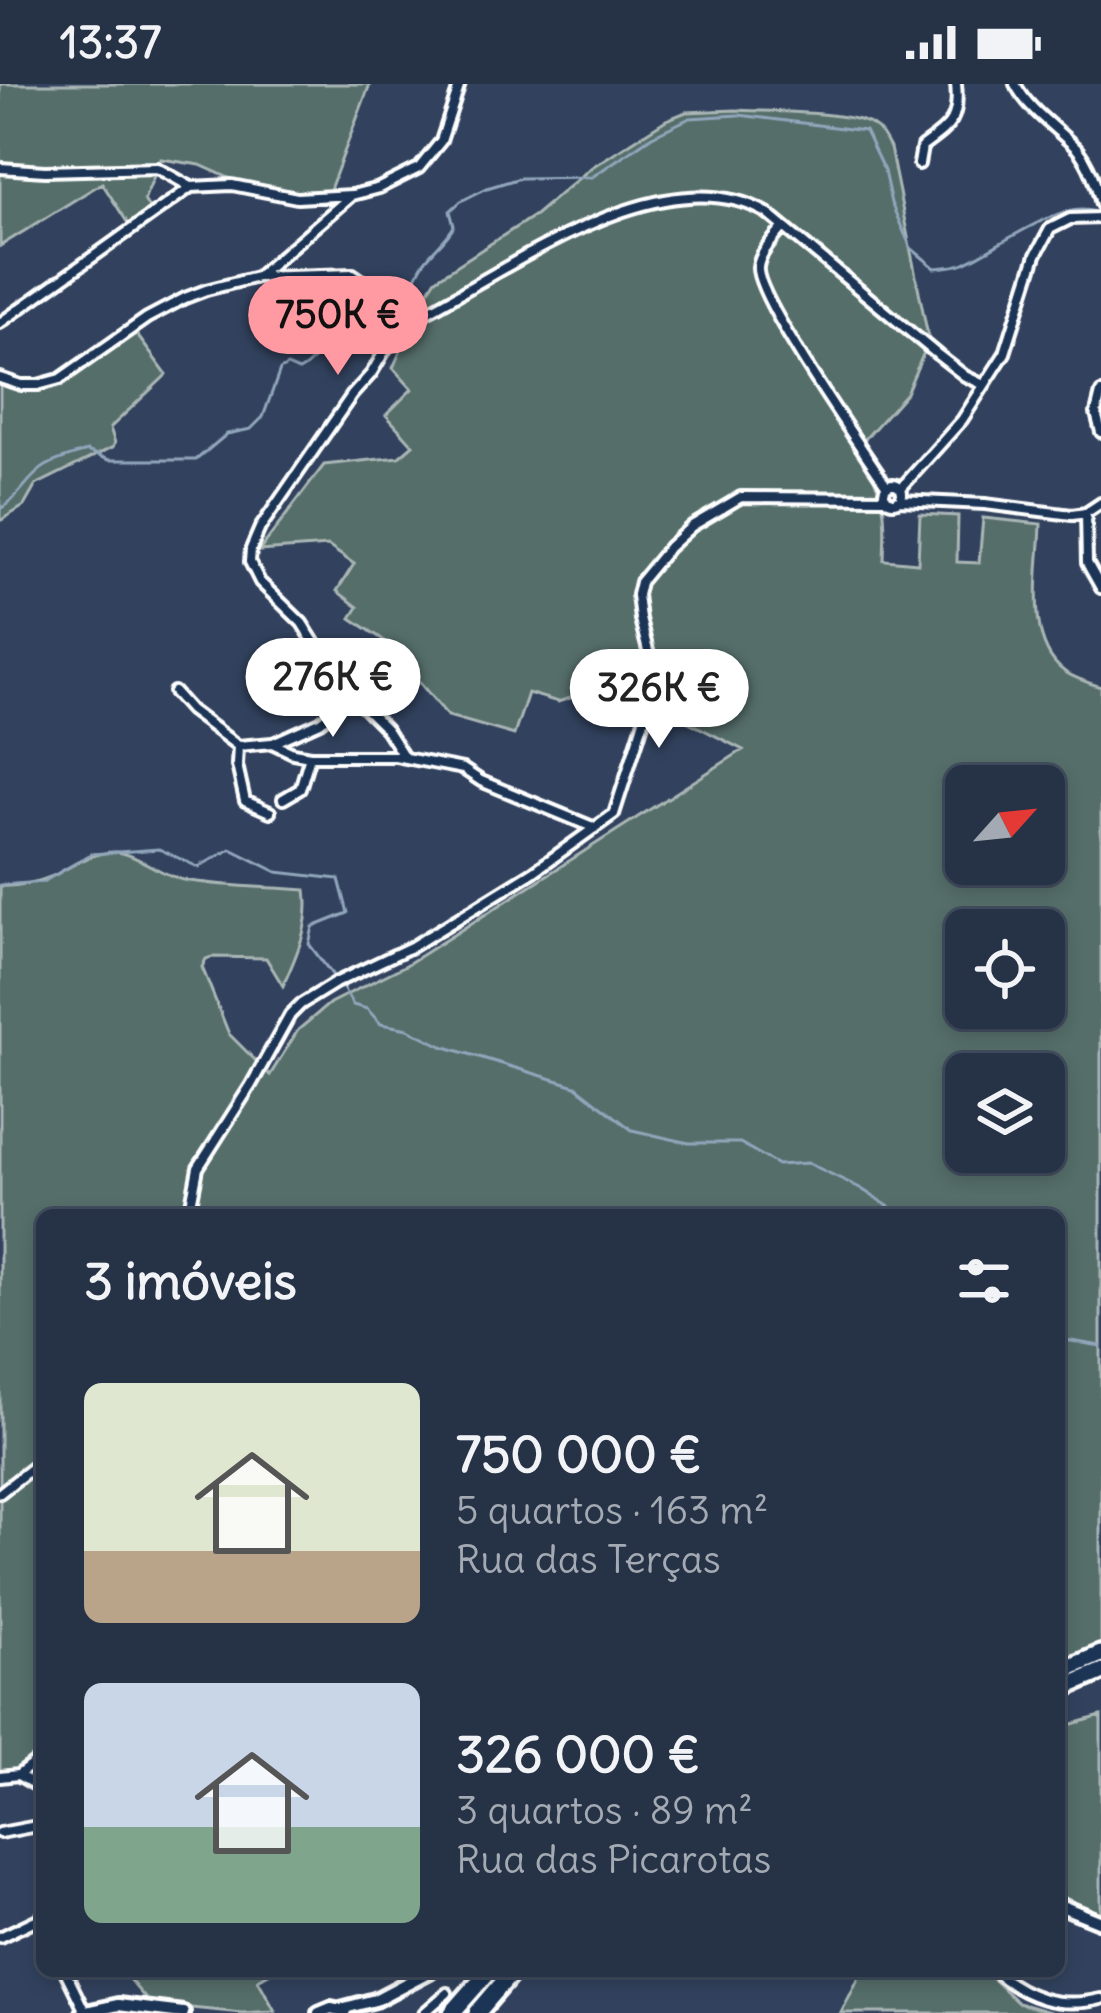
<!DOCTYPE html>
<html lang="pt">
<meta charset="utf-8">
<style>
:root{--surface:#263246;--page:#2e3a4d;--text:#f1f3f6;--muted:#a4aab3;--line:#424d5f;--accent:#ff9aa2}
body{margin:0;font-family:Delius,sans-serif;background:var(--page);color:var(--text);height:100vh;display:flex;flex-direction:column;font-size:45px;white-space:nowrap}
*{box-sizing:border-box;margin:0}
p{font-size:39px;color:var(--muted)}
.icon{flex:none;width:66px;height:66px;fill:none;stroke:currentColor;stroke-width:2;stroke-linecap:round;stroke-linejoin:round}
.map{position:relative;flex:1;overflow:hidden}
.drawer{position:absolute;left:36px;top:1125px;width:1029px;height:768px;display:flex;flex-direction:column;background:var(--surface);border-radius:18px;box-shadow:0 6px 18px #0003,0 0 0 3px var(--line)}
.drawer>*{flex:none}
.needle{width:78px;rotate:63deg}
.tools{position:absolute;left:945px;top:681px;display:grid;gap:24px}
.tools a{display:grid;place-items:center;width:120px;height:120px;border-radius:18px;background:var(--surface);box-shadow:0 6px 18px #0003,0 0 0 3px var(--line);font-size:60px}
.price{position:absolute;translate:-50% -102px;padding:0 27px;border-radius:42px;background:#fff;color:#222;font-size:39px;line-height:78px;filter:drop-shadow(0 3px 6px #0008)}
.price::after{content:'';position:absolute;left:50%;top:72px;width:36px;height:27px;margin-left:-18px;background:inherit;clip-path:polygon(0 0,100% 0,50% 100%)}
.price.active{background:var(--accent);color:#111}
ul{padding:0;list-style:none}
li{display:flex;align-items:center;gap:36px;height:300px;padding:0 48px}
li span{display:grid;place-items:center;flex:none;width:336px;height:240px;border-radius:18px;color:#555}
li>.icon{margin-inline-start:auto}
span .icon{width:144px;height:144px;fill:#fffc;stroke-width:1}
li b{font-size:51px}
h2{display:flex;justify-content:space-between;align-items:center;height:144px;padding:0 48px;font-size:51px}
.status{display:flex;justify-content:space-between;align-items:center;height:84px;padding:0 60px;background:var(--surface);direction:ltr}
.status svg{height:33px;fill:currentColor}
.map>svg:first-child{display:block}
.green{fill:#556e6b;stroke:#aab6b5;stroke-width:3;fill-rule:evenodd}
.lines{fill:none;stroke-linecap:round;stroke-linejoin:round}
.stream{stroke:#91a6bb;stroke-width:3}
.street-casing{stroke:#fff;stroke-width:16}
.secondary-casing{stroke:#fff;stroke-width:20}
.highway-casing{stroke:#fff;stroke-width:24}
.street{stroke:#1d3557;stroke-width:8}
.secondary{stroke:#1d3557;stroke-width:10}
.highway{stroke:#1d3557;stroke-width:15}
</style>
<div class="status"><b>13:37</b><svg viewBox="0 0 49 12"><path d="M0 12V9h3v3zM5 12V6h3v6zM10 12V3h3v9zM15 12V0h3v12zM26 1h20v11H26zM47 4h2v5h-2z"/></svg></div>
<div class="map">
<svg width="1101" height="1929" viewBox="0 0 1101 1929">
<rect width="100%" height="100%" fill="#32425e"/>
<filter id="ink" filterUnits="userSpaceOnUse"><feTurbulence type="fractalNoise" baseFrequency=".00833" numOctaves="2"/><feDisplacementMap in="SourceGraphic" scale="24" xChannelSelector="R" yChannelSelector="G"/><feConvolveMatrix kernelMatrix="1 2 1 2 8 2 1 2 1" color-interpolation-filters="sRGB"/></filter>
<g filter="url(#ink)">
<!-- green -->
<path class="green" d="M 0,0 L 370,0 L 329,108 L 285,109 L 236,97 L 200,81 L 161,75 L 144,116 L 152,129 L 131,144 L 102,99 L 0,162 Z
M 736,26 C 767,28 847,27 872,41 C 881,46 885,55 890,64 L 929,257 L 906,309 L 857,364 C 886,412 886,421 884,476 L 918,479 L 920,430 L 958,432 L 957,478 L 979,479 L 983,434 L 1041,440 C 1040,484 1024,559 1065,588 C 1076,595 1089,599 1101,603 L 1101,1563 L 1059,1578 L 1059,1131 L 42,1131 L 42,1680 L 24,1692 L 0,1697 L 0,802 C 17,803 39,798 55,791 C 74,781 92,768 115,768 C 133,768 161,791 184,796 C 223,803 266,803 306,806 C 311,841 297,870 283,902 L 266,874 L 212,873 L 206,875 L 202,883 L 229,950 L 270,991 L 298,946 L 330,919 L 406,881 L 743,666 L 614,600 L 558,618 L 528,609 L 514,651 L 448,632 L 382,555 L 351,534 L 358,523 L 337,507 L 354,480 L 328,462 L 259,467 L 324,381 L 399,373 L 413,361 L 386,331 L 412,305 L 393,284 L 400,268 L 402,247 L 436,195 L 535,131 L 592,83 L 666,36 L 686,28 ZM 966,702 L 1044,702 L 1044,780 L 966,780 ZM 966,846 L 1044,846 L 1044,924 L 966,924 ZM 966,990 L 1044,990 L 1044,1068 L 966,1068 Z
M 134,247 L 166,290 L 164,293 L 110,344 L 115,359 L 113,363 L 36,401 L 24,422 L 0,437 L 0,300 C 53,318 93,276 134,247 Z
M 1101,1632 L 1101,1830 L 1059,1814 L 1059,1644 Z
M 122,1887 L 274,1887 L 258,1896 L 275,1927 L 242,1929 L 150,1920 Z
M 862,1887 L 984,1887 L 1018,1919 L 1053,1929 L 841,1929 Z"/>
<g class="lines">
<!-- stream -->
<path class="stream" d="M 390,229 C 408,218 412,198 423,180 C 432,166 447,156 454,142 L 450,127 L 461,117 L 487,104 L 520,94 L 592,93 L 652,52 L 690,34 L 739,31 L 865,47 L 884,87 L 891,119 L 911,164 L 935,184 C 945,183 955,183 964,179 C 997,165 1064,111 1099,130
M 0,425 C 19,415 27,393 46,382 C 58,375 74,371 87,367 L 109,376 L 196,376 L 227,350 L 251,345 L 263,333 L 280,286 L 287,282 L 299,287 C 321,276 320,254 337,242 C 347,235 364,233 376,231
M 0,801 L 43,798 L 91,770 L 159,765 L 198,783 L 231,765 L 277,788 L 339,795 L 348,829 L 313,843 L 309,860 L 334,893
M 341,901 L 353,921 L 367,925 L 381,940 L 408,945 L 442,962 L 576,1002 L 632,1046 L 689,1059 L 740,1059 L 778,1081 L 808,1079 L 860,1104 L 902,1131
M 1059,1255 L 1101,1262"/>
<defs>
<path id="street" d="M 1015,0 C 1030,28 1056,43 1077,65 C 1090,81 1096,100 1101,120
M 919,80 L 922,63 C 950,42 960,37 956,0
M 0,84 L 45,87 L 157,84 L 191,103 L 232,101 L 297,114 L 352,111
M 783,144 C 774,155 760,168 758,183 C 754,211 865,369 887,402
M 258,192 L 352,111 L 379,104 L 419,84 L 441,57 L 460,0
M 0,239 L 191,103
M 390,247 C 489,202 657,65 767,129 L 938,271 L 965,292 L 984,301
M 0,294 L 21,301 L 38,301 L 60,295 L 147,234 L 185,214 L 206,206 L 257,193 L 353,190 L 366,199 L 379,220 L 390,247 L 387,263 L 371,290 L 352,311 L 260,444 L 251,465 L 250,478 L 260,498 L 302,539 L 339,598 L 386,645 L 404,673
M 1101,309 L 1096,329 L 1101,348
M884 409a9 9 0 1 1 18 0a9 9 0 1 1-18 0Z
M 901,404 L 962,336 L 1005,269 L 1036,171 L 1050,145 L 1070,135 L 1101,134
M 900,416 L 985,420 L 1072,431 L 1086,429 L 1101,419
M 1086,429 L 1087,479 L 1101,504
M 174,608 L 190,626 L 238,662
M 273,659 L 320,638 L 329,631 L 335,606 L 339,598
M 238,662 L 272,659 L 293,669 L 310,672 L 395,672 L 463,685 L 481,697 L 595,744
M 238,662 L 237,681 L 245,717 L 270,728
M 283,715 L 300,705 L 310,672
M 189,1131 L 198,1084 L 251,1001 L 290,931 L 301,920 L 335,899 L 413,862 L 533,788 L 614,730 L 653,608 L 654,591 L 640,535 L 637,511 L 640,498 L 669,463 L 692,442 L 741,413 L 886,414
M 0,1409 L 42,1376
M 18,1691 L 42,1705
M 0,1693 L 18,1691 L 42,1673
M 0,1749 L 42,1741
M 0,1853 L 42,1833
M 65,1887 L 85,1928
M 994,1887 C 1026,1914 1059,1925 1101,1915
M 424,1929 L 447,1909"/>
<path id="secondary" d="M 1059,1821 L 1101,1838
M 341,1925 L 375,1916 L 430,1887
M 82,1929 L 118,1921 L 183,1929
M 319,1929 L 331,1924 L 345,1927"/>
<path id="highway" d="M 1059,1588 L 1101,1570
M 1059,1606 L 1101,1588
M 452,1929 L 489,1887
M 477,1929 L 513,1887"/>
</defs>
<!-- street casing -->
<use href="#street" class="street-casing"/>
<!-- secondary casing -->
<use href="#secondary" class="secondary-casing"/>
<!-- highway casing -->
<use href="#highway" class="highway-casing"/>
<!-- street -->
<use href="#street" class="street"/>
<!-- secondary -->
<use href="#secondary" class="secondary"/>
<!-- highway -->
<use href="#highway" class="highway"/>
</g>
</g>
</svg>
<div class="tools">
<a><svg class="needle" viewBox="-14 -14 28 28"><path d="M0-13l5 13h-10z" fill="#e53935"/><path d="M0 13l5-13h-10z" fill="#a4aab3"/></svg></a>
<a><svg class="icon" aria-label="locate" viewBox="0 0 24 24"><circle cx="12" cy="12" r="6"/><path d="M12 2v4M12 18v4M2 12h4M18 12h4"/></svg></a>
<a><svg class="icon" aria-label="layers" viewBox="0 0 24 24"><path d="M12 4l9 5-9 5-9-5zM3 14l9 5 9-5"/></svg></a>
</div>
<b class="price active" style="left:338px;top:294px">750K €</b>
<b class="price" style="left:333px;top:656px">276K €</b>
<b class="price" style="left:659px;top:667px">326K €</b>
<section class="drawer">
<h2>3 imóveis<svg class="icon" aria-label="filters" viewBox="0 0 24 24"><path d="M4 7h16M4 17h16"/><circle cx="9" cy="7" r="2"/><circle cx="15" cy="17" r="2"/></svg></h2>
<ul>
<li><span style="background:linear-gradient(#dfe7d0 70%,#b9a48a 0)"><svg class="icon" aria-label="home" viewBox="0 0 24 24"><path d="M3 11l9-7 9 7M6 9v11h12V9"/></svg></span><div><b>750 000 €</b><p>5 quartos · 163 m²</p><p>Rua das Terças</p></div></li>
<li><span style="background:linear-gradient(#c9d6e8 60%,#7fa58c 0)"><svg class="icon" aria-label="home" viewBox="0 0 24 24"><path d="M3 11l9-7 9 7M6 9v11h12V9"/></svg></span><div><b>326 000 €</b><p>3 quartos · 89 m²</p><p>Rua das Picarotas</p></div></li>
</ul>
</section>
</div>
